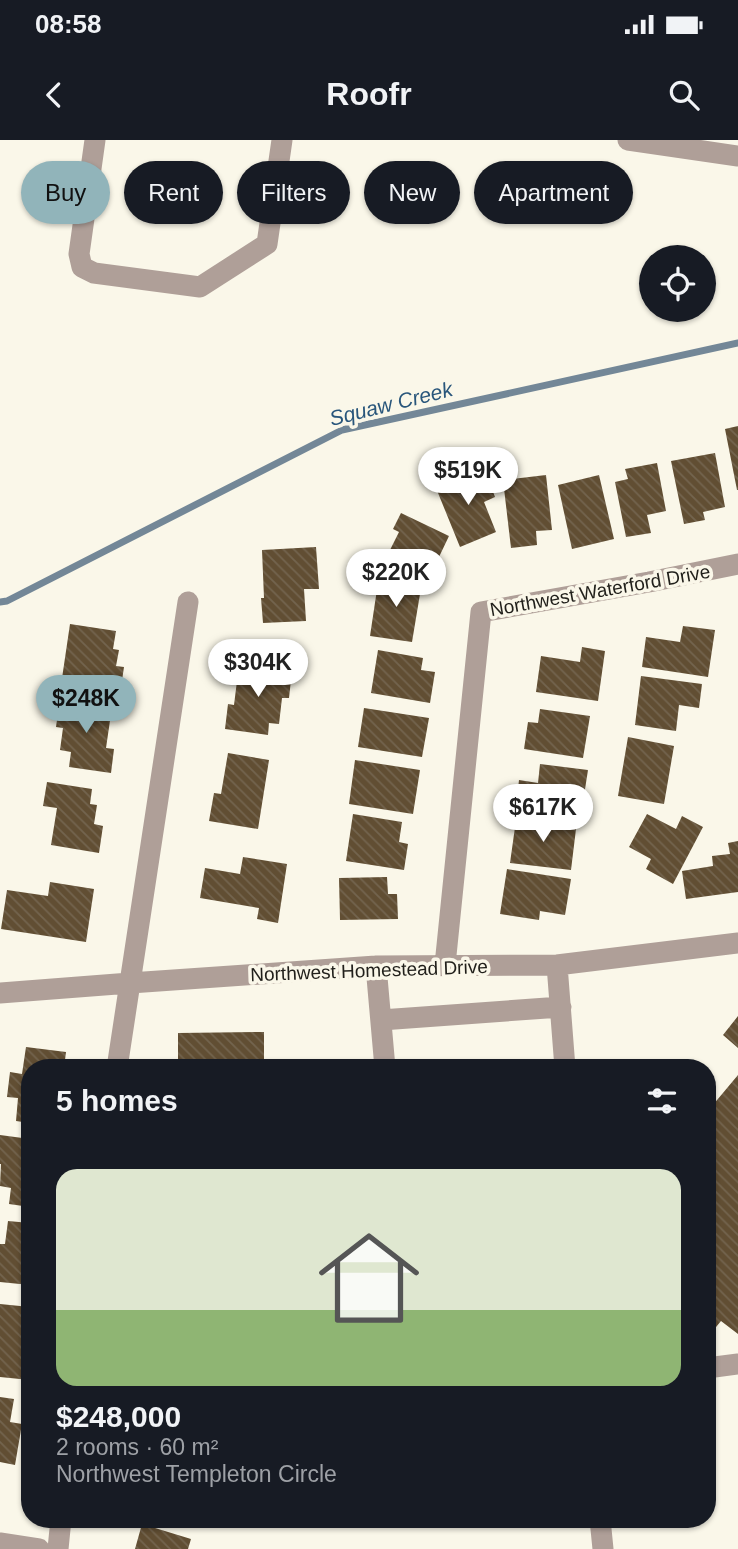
<!DOCTYPE html>
<meta charset="utf-8">
<style>
:root{--surface:#171b24;--page:#20242c;--text:#f1f3f6;--muted:#9ea1a6;--accent:#91b4ba}
body{margin:0;font-family:Arial,sans-serif;background:var(--page);color:var(--text);height:100vh;display:flex;flex-direction:column;font-size:26px;white-space:nowrap}
*{box-sizing:border-box;margin:0}
p{font-size:23px;color:var(--muted)}
.icon{flex:none;width:38px;height:38px;fill:none;stroke:currentColor;stroke-width:2;stroke-linecap:round;stroke-linejoin:round}
.map{position:relative;flex:1;overflow:hidden}
.drawer{position:absolute;left:21px;top:919px;width:695px;height:469px;display:flex;flex-direction:column;background:var(--surface);border-radius:28px;box-shadow:0 2px 5px #0004}
.drawer>*{flex:none}
.hud{position:absolute;left:21px;top:21px;width:696px;height:63px;display:flex;gap:14px}
.fabs{position:absolute;left:639px;top:105px;display:grid;gap:14px}
.fabs a{display:grid;place-items:center;width:77px;height:77px;border-radius:50%;background:var(--surface);box-shadow:0 2px 5px #0004;font-size:35px}
.price{position:absolute;translate:-50% -60px;padding:0 16px;border-radius:24px;background:#fff;color:#222;font-size:23px;line-height:46px;filter:drop-shadow(0 2px 4px #0008)}
.price::after{content:'';position:absolute;left:50%;top:42px;width:21px;height:16px;margin-left:-10px;background:inherit;clip-path:polygon(0 0,100% 0,50% 100%)}
.price.current{background:var(--accent);color:#111}
ul{padding:0;list-style:none}
li{display:grid;align-content:center;gap:14px;height:371px;padding:0 35px}
li span{display:grid;place-items:center;height:217px;border-radius:21px;color:#555}
li>.icon{margin-inline-start:auto}
span .icon{width:126px;height:126px;fill:#fffc;stroke-width:1}
li b{font-size:30px}
h2{display:flex;justify-content:space-between;align-items:center;height:84px;padding:0 35px;font-size:30px}
.chip{padding:0 24px;border-radius:32px;background:var(--surface);box-shadow:0 2px 5px #0004;font-size:24px;line-height:63px}
.chip.current{background:var(--accent);color:#111}
.status{display:flex;justify-content:space-between;align-items:center;height:49px;padding:0 35px;background:var(--surface);direction:ltr}
.status svg{height:19px;fill:currentColor}
header{display:flex;justify-content:space-between;align-items:center;height:91px;padding:0 35px;background:var(--surface);font-size:32px;font-weight:700}
.map>svg:first-child{display:block}
.lines{fill:none;stroke-linecap:round;stroke-linejoin:round}
.stream{stroke:#738797;stroke-width:7}
.building{fill:url(#building-back-hatch)}
.minor{stroke:#af9f98;stroke-width:21}
.labels{text-anchor:middle;stroke-width:7;stroke-linejoin:round;paint-order:stroke}
.street-label{font-size:19px;fill:#201f1a;stroke:#faf7e9}
.water-label{font-size:21px;font-style:italic;fill:#29567b;stroke:#faf7e9}
</style>
<div class="status"><b>08:58</b><svg viewBox="0 0 49 12"><path d="M0 12V9h3v3zM5 12V6h3v6zM10 12V3h3v9zM15 12V0h3v12zM26 1h20v11H26zM47 4h2v5h-2z"/></svg></div>
<header><svg class="icon" aria-label="back" viewBox="0 0 24 24"><path d="M15 5l-7 7 7 7"/></svg>Roofr<svg class="icon" aria-label="search" viewBox="0 0 24 24"><circle cx="10" cy="10" r="6"/><path d="M15 15l6 6"/></svg></header>
<div class="map">
<svg width="738" height="1409" viewBox="0 0 738 1409">
<defs>
<pattern id="building-back-hatch" width="6" height="6" patternUnits="userSpaceOnUse" patternTransform="scale(1.75)"><rect width="6" height="6" fill="#614e33"/><path d="M-1 5l2 2M0 0l6 6M5-1l2 2" fill="none" stroke="#73644e"/></pattern>
</defs>
<rect width="100%" height="100%" fill="#faf7e9"/>
<g class="lines">
<!-- stream -->
<path class="stream" d="M 0,462 L 7,461 L 342,290 L 738,203"/>
</g>
<!-- building -->
<path class="building" d="M 738,286 L 738,350 L 737,350 L 725,289 Z
M 715,313 L 725,367 L 703,372 L 705,380 L 684,384 L 671,321 Z
M 657,323 L 666,371 L 647,375 L 651,393 L 626,397 L 615,342 L 628,339 L 625,329 Z
M 484,328 L 495,357 L 484,362 L 496,392 L 460,407 L 436,348 Z
M 546,335 L 552,390 L 536,391 L 537,405 L 511,408 L 503,340 Z
M 599,335 L 614,399 L 572,409 L 558,345 Z
M 401,373 L 449,396 L 429,438 L 386,418 L 399,392 L 393,389 Z
M 316,407 L 319,449 L 304,449 L 306,481 L 263,483 L 261,458 L 264,458 L 262,410 Z
M 379,436 L 422,442 L 412,502 L 370,496 Z
M 70,484 L 116,491 L 113,509 L 119,510 L 116,526 L 124,527 L 120,554 L 61,545 Z
M 683,486 L 715,490 L 708,537 L 642,527 L 646,497 L 680,502 Z
M 582,507 L 605,511 L 598,561 L 536,552 L 541,516 L 580,522 Z
M 378,510 L 423,518 L 421,530 L 435,532 L 430,563 L 371,553 Z
M 239,525 L 292,531 L 289,558 L 282,558 L 279,584 L 269,583 L 268,595 L 225,589 L 228,564 L 234,565 Z
M 641,536 L 702,544 L 699,568 L 679,565 L 676,591 L 635,585 Z
M 60,559 L 112,567 L 106,608 L 114,609 L 111,633 L 69,627 L 71,612 L 60,610 L 63,588 L 56,587 Z
M 364,568 L 429,578 L 422,617 L 358,607 Z
M 540,569 L 590,576 L 583,618 L 524,609 L 528,582 L 538,583 Z
M 628,597 L 674,606 L 664,664 L 618,656 Z
M 228,613 L 269,620 L 258,689 L 209,681 L 214,653 L 221,654 Z
M 355,620 L 420,630 L 413,674 L 349,664 Z
M 540,624 L 588,630 L 583,662 L 573,661 L 571,672 L 516,665 L 519,640 L 538,643 Z
M 47,642 L 92,649 L 90,664 L 97,665 L 94,684 L 103,686 L 99,713 L 51,705 L 57,668 L 43,666 Z
M 353,674 L 402,682 L 399,702 L 408,704 L 404,730 L 346,721 Z
M 647,674 L 676,689 L 682,676 L 703,687 L 673,744 L 646,729 L 651,719 L 629,707 Z
M 540,676 L 556,678 L 555,686 L 576,689 L 571,730 L 510,723 L 516,680 L 538,683 Z
M 738,701 L 738,752 L 686,759 L 682,731 L 713,726 L 712,716 L 730,714 L 728,703 Z
M 243,717 L 287,724 L 278,783 L 257,779 L 259,768 L 200,758 L 205,728 L 240,734 Z
M 507,729 L 571,739 L 565,775 L 540,771 L 539,780 L 500,774 Z
M 387,737 L 388,754 L 397,754 L 398,779 L 340,780 L 339,738 Z
M 50,742 L 94,749 L 86,802 L 1,789 L 7,750 L 48,756 Z
M 738,876 L 738,908 L 723,895 Z
M 264,892 L 264,928 L 178,927 L 178,893 Z
M 26,907 L 66,912 L 64,928 L 30,928 L 30,983 L 16,981 L 18,958 L 7,957 L 10,932 L 22,934 Z
M 738,935 L 738,1194 L 721,1181 L 707,1198 L 707,1004 L 716,993 L 707,986 L 707,972 Z
M 0,995 L 30,999 L 30,1067 L 9,1064 L 11,1048 L 0,1046 L 1,1024 L 0,1024 Z
M 8,1081 L 30,1083 L 30,1145 L 0,1142 L 0,1104 L 5,1104 Z
M 0,1164 L 30,1167 L 30,1240 L 0,1237 Z
M 0,1257 L 14,1259 L 10,1282 L 22,1284 L 15,1325 L 0,1322 Z
M 142,1384 L 191,1399 L 188,1409 L 135,1409 Z"/>
<g class="lines">
<!-- minor -->
<path class="minor" d="M 95,0 L 79,114 L 82,127 L 94,133 L 200,147 L 267,104 L 282,0
M 628,0 L 738,16
M 445,825 L 481,472 L 649,442 L 738,424
M 557,825 L 565,928
M 376,826 L 385,928
M 0,853 L 130,843 L 376,826 L 557,825 L 738,803
M 381,880 L 561,867
M 117,928 L 188,462
M 707,1228 L 738,1224
M 600,1379 L 603,1409
M 0,1403 L 39,1409
M 58,1409 L 61,1379"/>
</g>
<g class="labels">
<!-- street labels -->
<g class="street-label">
<text transform="translate(600 450) rotate(-10)" y="7">Northwest Waterford Drive</text>
<text transform="translate(369 830) rotate(-2)" y="7">Northwest Homestead Drive</text>
</g>
<!-- water labels -->
<g class="water-label">
<text transform="translate(391 264) rotate(-14)" y="7">Squaw Creek</text>
</g>
</g>
</svg>
<div class="fabs">
<a><svg class="icon" aria-label="locate" viewBox="0 0 24 24"><circle cx="12" cy="12" r="6"/><path d="M12 2v4M12 18v4M2 12h4M18 12h4"/></svg></a>
</div>
<b class="price" style="left:468px;top:367px">$519K</b>
<b class="price" style="left:396px;top:469px">$220K</b>
<b class="price" style="left:258px;top:559px">$304K</b>
<b class="price current" style="left:86px;top:595px">$248K</b>
<b class="price" style="left:543px;top:704px">$617K</b>
<div class="hud">
<a class="chip current">Buy</a>
<a class="chip">Rent</a>
<a class="chip">Filters</a>
<a class="chip">New</a>
<a class="chip">Apartment</a>
</div>
<section class="drawer">
<h2>5 homes<svg class="icon" aria-label="filters" viewBox="0 0 24 24"><path d="M4 7h16M4 17h16"/><circle cx="9" cy="7" r="2"/><circle cx="15" cy="17" r="2"/></svg></h2>
<ul>
<li><span style="background:linear-gradient(#dfe7d0 65%,#8fb573 0)"><svg class="icon" aria-label="home" viewBox="0 0 24 24"><path d="M3 11l9-7 9 7M6 9v11h12V9"/></svg></span><div><b>$248,000</b><p>2 rooms · 60 m²</p><p>Northwest Templeton Circle</p></div></li>
</ul>
</section>
</div>
